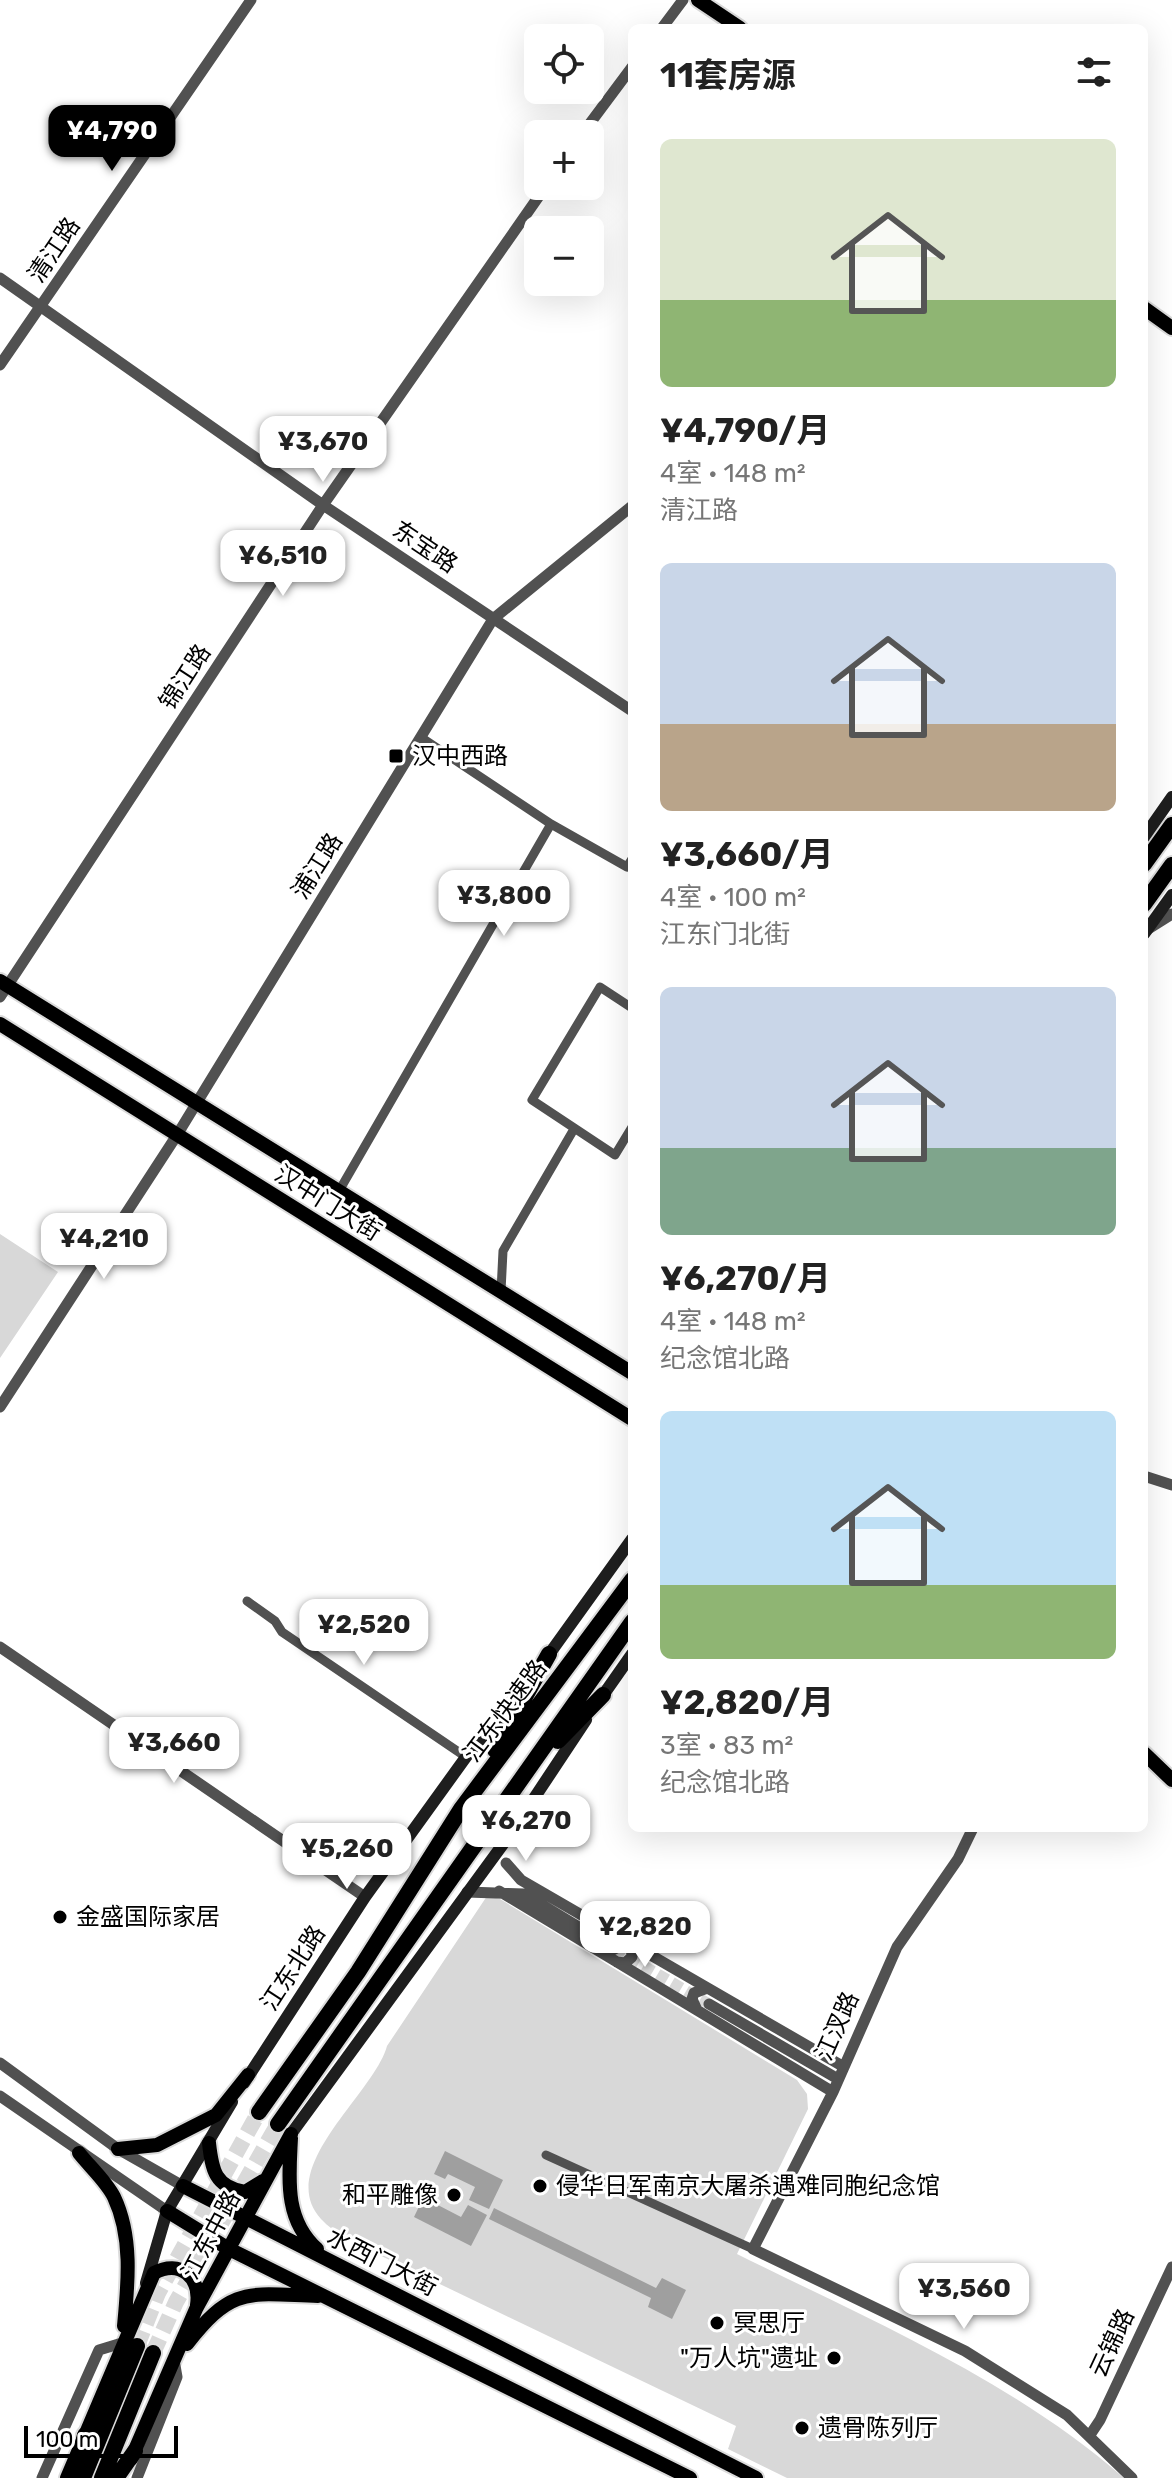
<!DOCTYPE html>
<html lang="zh">
<meta charset="utf-8">
<style>
:root{--surface:#fff;--page:#f2f2f2;--text:#222;--muted:#767676;--accent:#000}
body{margin:0;font-family:Rubik,"Noto Sans SC",sans-serif;background:var(--page);color:var(--text);height:100vh;display:flex;flex-direction:column;font-size:30px;white-space:nowrap}
*{box-sizing:border-box;margin:0}
p{font-size:26px;color:var(--muted)}
.icon{flex:none;width:44px;height:44px;fill:none;stroke:currentColor;stroke-width:2;stroke-linecap:round;stroke-linejoin:round}
.map{position:relative;flex:1;overflow:hidden}
.sheet{position:absolute;left:628px;top:24px;width:520px;height:1808px;display:flex;flex-direction:column;background:var(--surface);border-radius:12px;box-shadow:0 8px 32px #0002}
.sheet>*{flex:none}
.fabs{position:absolute;left:524px;top:24px;display:grid;gap:16px}
.fabs a{display:grid;place-items:center;width:80px;height:80px;border-radius:12px;background:var(--surface);box-shadow:0 8px 32px #0002;font-size:40px}
.scale{position:absolute;left:24px;bottom:20px;width:154px;box-sizing:border-box;padding-left:8px;border:4px solid #000;border-top:0;font-size:22px;line-height:28px;white-space:nowrap;color:#000;-webkit-text-stroke:6px #fff;paint-order:stroke}
.price{position:absolute;translate:-50% -68px;padding:0 18px;border-radius:16px;background:#fff;color:#222;font-size:26px;line-height:52px;filter:drop-shadow(0 2px 4px #0008)}
.price::after{content:'';position:absolute;left:50%;top:48px;width:24px;height:18px;margin-left:-12px;background:inherit;clip-path:polygon(0 0,100% 0,50% 100%)}
.price.selected{background:var(--accent);color:#fff}
ul{padding:0;list-style:none}
li{display:grid;align-content:center;gap:16px;height:424px;padding:0 32px}
li span{display:grid;place-items:center;height:248px;border-radius:12px;color:#555}
li>.icon{margin-inline-start:auto}
span .icon{width:144px;height:144px;fill:#fffc;stroke-width:1}
li b{font-size:34px}
h2{display:flex;justify-content:space-between;align-items:center;height:96px;padding:0 32px;font-size:34px}
.map>svg:first-child{display:block}
.green{fill:#d8d8d8}
.water{fill:#9f9f9f}
.lines{fill:none;stroke-linecap:round;stroke-linejoin:round}
.tertiary-tunnel{stroke:#d9d9d9;stroke-width:11;stroke-dasharray:11 5.5;stroke-linecap:butt}
.trunk-tunnel{stroke:#d9d9d9;stroke-width:16;stroke-dasharray:16 8;stroke-linecap:butt}
.primary-casing{stroke:#dbdbdb;stroke-width:18}
.trunk-casing{stroke:#dbdbdb;stroke-width:20}
.minor{stroke:#515151;stroke-width:9}
.tertiary{stroke:#515151;stroke-width:11}
.secondary{stroke:#1e1e1e;stroke-width:12}
.primary{stroke:#000;stroke-width:14}
.trunk{stroke:#000;stroke-width:16}
.poi-dot{fill:#000;stroke:#fff;stroke-width:3}
.labels{text-anchor:middle;stroke-width:6;stroke-linejoin:round;paint-order:stroke}
.street-label{font-size:24px;fill:#000;stroke:#fff}
.poi-label{font-size:24px;fill:#000;stroke:#fff;text-anchor:start}
</style>
<div class="map">
<svg width="1172" height="2478" viewBox="0 0 1172 2478">
<rect width="100%" height="100%" fill="#fff"/>
<!-- green -->
<path class="green" d="M 0,1234 L 58,1272 L 0,1358 Z
M 487,1896 L 500,1899 L 797,2080 L 807,2094 L 808,2109 L 737,2254 C 872,2321 1010,2379 1124,2478 L 787,2478 L 728,2449 L 736,2426 L 373,2252 C 356,2242 334,2234 321,2219 C 274,2168 374,2094 387,2046 Z"/>
<!-- water -->
<path class="water" d="M 445,2151 L 503,2180 L 489,2209 L 469,2200 L 475,2187 L 448,2174 L 445,2179 L 434,2174 Z
M 425,2194 L 436,2199 L 434,2203 L 461,2217 L 468,2205 L 487,2215 L 471,2246 L 414,2217 Z
M 494,2208 L 656,2288 L 662,2278 L 686,2290 L 672,2319 L 648,2307 L 651,2298 L 489,2219 Z"/>
<g class="lines">
<!-- tertiary-tunnel -->
<path class="tertiary-tunnel" d="M 615,1949 L 709,2004"/>
<!-- trunk-tunnel -->
<path class="trunk-tunnel" d="M 137,2346 L 158,2293 L 259,2112
M 153,2353 L 176,2302 L 278,2124"/>
<defs>
<path id="primary" d="M 698,0 L 740,28
M 1144,308 L 1172,328
M 0,981 L 632,1373
M 0,1024 L 632,1419
M 1144,1753 L 1172,1780
M 291,2138 C 289,2179 284,2219 317,2249
M 209,2143 C 212,2170 215,2187 245,2192 L 263,2181
M 118,2149 L 157,2145 L 216,2115 L 248,2075
M 79,2153 C 90,2167 106,2181 114,2197 C 133,2237 128,2284 124,2326
M 183,2186 L 756,2478
M 167,2211 L 229,2249 L 690,2478
M 187,2344 C 233,2285 248,2294 318,2296
M 131,2459 L 196,2309 L 291,2134
M 67,2478 L 154,2273 C 180,2259 201,2277 197,2305"/>
<path id="trunk" d="M 1144,864 L 1172,825
M 1144,904 L 1172,865
M 558,1741 L 603,1695
M 495,1750 L 549,1654
M 259,2112 L 358,1972 L 461,1809 L 632,1580
M 278,2124 L 632,1622
M 75,2476 L 85,2435
M 83,2478 L 137,2346
M 102,2478 L 153,2353
M 116,2478 L 135,2451"/>
</defs>
<!-- primary casing -->
<use href="#primary" class="primary-casing"/>
<!-- trunk casing -->
<use href="#trunk" class="trunk-casing"/>
<!-- minor -->
<path class="minor" d="M 551,824 L 627,867 L 632,859
M 632,1008 L 600,987 L 532,1100 L 615,1155 L 632,1127
M 339,1191 L 551,824 L 422,738
M 501,1291 L 503,1251 L 574,1129
M 247,1601 L 275,1621 L 282,1632 L 466,1757
M 546,2155 L 753,2249"/>
<!-- tertiary -->
<path class="tertiary" d="M 662,28 L 683,0
M 582,134 L 632,67
M 0,278 L 323,505 L 632,711
M 0,365 L 251,0
M 1148,929 L 1172,914
M 0,997 L 323,505 L 546,186
M 0,1407 L 177,1135 L 493,619 L 632,506
M 1144,1476 L 1172,1485
M 0,1647 L 365,1897
M 973,1828 L 958,1859 L 897,1947 L 833,2092 L 753,2249 L 965,2351 L 1067,2415 L 1132,2478
M 506,1863 L 521,1880 L 844,2067
M 499,1891 L 833,2092
M 467,1892 L 524,1894 L 615,1949
M 617,1962 L 625,1963 L 632,1957 L 631,1943
M 709,2004 L 838,2079
M 697,2010 L 692,1999 L 694,1993 L 707,1988
M 0,2063 L 118,2149 L 183,2186
M 0,2096 L 167,2211
M 1090,2435 L 1100,2420 L 1172,2267
M 42,2478 L 99,2350 L 122,2343
M 137,2478 L 177,2377 L 174,2360"/>
<!-- secondary -->
<path class="secondary" d="M 1144,837 L 1172,797
M 1144,934 L 1172,895
M 545,1660 L 632,1539
M 599,1701 L 632,1654
M 244,2083 L 365,1897 L 466,1757 L 526,1683
M 291,2134 L 509,1836 L 586,1720
M 146,2283 L 167,2211 L 232,2102"/>
<!-- primary -->
<use href="#primary" class="primary"/>
<!-- trunk -->
<use href="#trunk" class="trunk"/>
</g>
<!-- markers -->
<g class="poi-dot">
<rect x="388" y="748" width="16" height="16" rx="4"/>
<circle cx="60" cy="1917" r="8"/>
<circle cx="540" cy="2186" r="8"/>
<circle cx="454" cy="2195" r="8"/>
<circle cx="717" cy="2323" r="8"/>
<circle cx="834" cy="2358" r="8"/>
<circle cx="802" cy="2428" r="8"/>
</g>
<g class="labels">
<!-- street labels -->
<g class="street-label">
<text transform="translate(54 250) rotate(-56)" y="8">清江路</text>
<text transform="translate(425 547) rotate(34)" y="8">东宝路</text>
<text transform="translate(185 677) rotate(-57)" y="8">锦江路</text>
<text transform="translate(317 866) rotate(-58)" y="8">浦江路</text>
<text transform="translate(328 1203) rotate(32)" y="8">汉中门大街</text>
<text transform="translate(505 1711) rotate(-53)" y="8">江东快速路</text>
<text transform="translate(293 1968) rotate(-57)" y="8">江东北路</text>
<text transform="translate(837 2026) rotate(-66)" y="8">江汊路</text>
<text transform="translate(211 2235) rotate(-62)" y="8">江东中路</text>
<text transform="translate(382 2262) rotate(27)" y="8">水西门大街</text>
<text transform="translate(1112 2343) rotate(-65)" y="8">云锦路</text>
</g>
<!-- poi labels -->
<g class="poi-label">
<text x="412" y="764">汉中西路</text>
<text x="76" y="1925">金盛国际家居</text>
<text x="556" y="2194">侵华日军南京大屠杀遇难同胞纪念馆</text>
<text x="438" y="2203" text-anchor="end">和平雕像</text>
<text x="733" y="2331">冥思厅</text>
<text x="818" y="2366" text-anchor="end">"万人坑"遗址</text>
<text x="818" y="2436">遗骨陈列厅</text>
</g>
</g>
</svg>
<div class="fabs">
<a><svg class="icon" aria-label="locate" viewBox="0 0 24 24"><circle cx="12" cy="12" r="6"/><path d="M12 2v4M12 18v4M2 12h4M18 12h4"/></svg></a>
<a>+</a>
<a>−</a>
</div>
<div class="scale">100 m</div>
<b class="price selected" style="left:112px;top:173px">¥4,790</b>
<b class="price" style="left:323px;top:484px">¥3,670</b>
<b class="price" style="left:283px;top:598px">¥6,510</b>
<b class="price" style="left:504px;top:938px">¥3,800</b>
<b class="price" style="left:104px;top:1281px">¥4,210</b>
<b class="price" style="left:364px;top:1667px">¥2,520</b>
<b class="price" style="left:174px;top:1785px">¥3,660</b>
<b class="price" style="left:526px;top:1863px">¥6,270</b>
<b class="price" style="left:347px;top:1891px">¥5,260</b>
<b class="price" style="left:645px;top:1969px">¥2,820</b>
<b class="price" style="left:964px;top:2331px">¥3,560</b>
<section class="sheet">
<h2>11套房源<svg class="icon" aria-label="filters" viewBox="0 0 24 24"><path d="M4 7h16M4 17h16"/><circle cx="9" cy="7" r="2"/><circle cx="15" cy="17" r="2"/></svg></h2>
<ul>
<li><span style="background:linear-gradient(#dfe7d0 65%,#8fb573 0)"><svg class="icon" aria-label="home" viewBox="0 0 24 24"><path d="M3 11l9-7 9 7M6 9v11h12V9"/></svg></span><div><b>¥4,790/月</b><p>4室 · 148 m²</p><p>清江路</p></div></li>
<li><span style="background:linear-gradient(#c9d6e8 65%,#b9a48a 0)"><svg class="icon" aria-label="home" viewBox="0 0 24 24"><path d="M3 11l9-7 9 7M6 9v11h12V9"/></svg></span><div><b>¥3,660/月</b><p>4室 · 100 m²</p><p>江东门北街</p></div></li>
<li><span style="background:linear-gradient(#c9d6e8 65%,#7fa58c 0)"><svg class="icon" aria-label="home" viewBox="0 0 24 24"><path d="M3 11l9-7 9 7M6 9v11h12V9"/></svg></span><div><b>¥6,270/月</b><p>4室 · 148 m²</p><p>纪念馆北路</p></div></li>
<li><span style="background:linear-gradient(#bfe0f5 70%,#8fb573 0)"><svg class="icon" aria-label="home" viewBox="0 0 24 24"><path d="M3 11l9-7 9 7M6 9v11h12V9"/></svg></span><div><b>¥2,820/月</b><p>3室 · 83 m²</p><p>纪念馆北路</p></div></li>
</ul>
</section>
</div>
